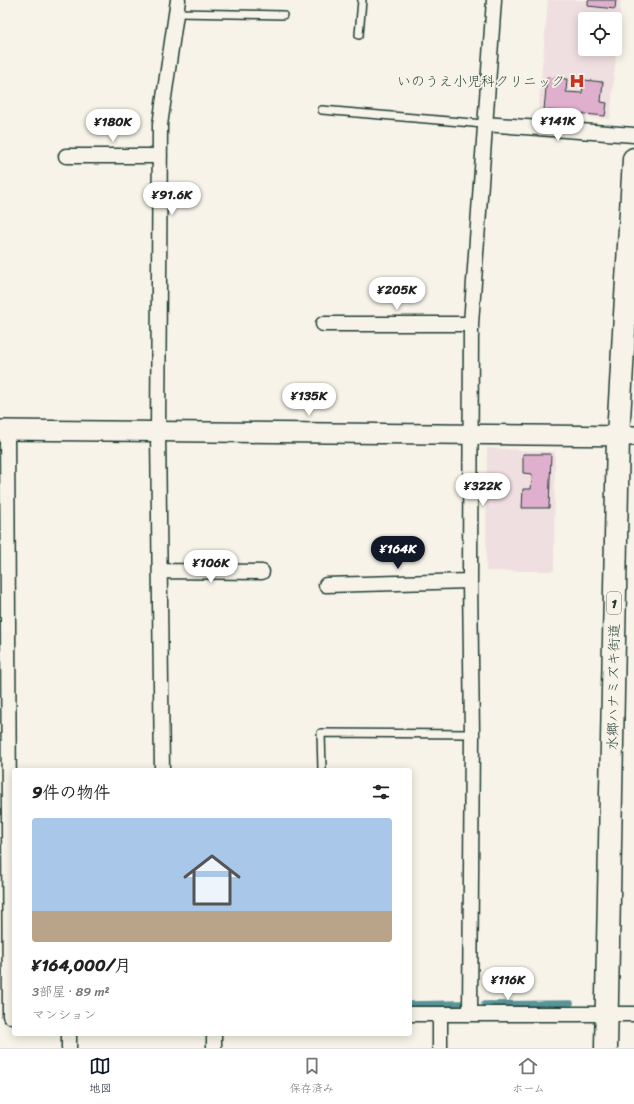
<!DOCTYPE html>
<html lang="ja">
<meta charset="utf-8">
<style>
:root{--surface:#fff;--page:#f2f2f2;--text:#222;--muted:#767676;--line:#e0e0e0;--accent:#111827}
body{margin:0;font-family:Sriracha,"Klee One",sans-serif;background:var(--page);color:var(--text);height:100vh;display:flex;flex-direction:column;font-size:15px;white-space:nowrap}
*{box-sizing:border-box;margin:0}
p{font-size:13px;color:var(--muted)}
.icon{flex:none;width:22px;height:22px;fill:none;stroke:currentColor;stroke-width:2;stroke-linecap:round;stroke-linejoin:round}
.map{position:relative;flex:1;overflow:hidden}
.details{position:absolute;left:12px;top:768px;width:400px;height:268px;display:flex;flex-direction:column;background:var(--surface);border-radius:4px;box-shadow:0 2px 10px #0003}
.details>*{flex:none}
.buttons{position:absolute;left:578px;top:12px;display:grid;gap:8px}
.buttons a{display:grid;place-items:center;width:44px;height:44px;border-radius:4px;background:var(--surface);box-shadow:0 2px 10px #0003;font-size:20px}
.price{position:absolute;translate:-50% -34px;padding:0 9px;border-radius:14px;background:#fff;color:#222;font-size:13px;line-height:26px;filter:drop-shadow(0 1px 2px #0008)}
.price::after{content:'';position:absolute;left:50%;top:24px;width:12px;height:9px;margin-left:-6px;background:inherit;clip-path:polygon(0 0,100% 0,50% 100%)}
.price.current{background:var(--accent);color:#fff}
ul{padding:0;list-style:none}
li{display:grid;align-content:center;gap:8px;height:212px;padding:0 20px}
li span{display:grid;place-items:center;height:124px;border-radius:4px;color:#555}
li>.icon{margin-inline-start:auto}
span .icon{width:72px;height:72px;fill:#fffc;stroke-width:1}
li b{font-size:17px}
h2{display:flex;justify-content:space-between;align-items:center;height:48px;padding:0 20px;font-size:17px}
.dock{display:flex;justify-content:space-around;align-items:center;height:56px;border-top:1px solid var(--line);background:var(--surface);font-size:11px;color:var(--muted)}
.dock a{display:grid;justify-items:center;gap:2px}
.dock .current{color:var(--accent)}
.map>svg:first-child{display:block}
.built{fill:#f0dfe0;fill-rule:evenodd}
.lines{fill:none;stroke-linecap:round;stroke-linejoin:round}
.stream{stroke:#599599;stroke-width:5.5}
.building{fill:#e0afce;stroke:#1f3d34}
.lane-casing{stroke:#1f3d34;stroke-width:10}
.street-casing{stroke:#1f3d34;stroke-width:17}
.secondary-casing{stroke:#1f3d34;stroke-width:22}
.primary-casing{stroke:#1f3d34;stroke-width:25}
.lane{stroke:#f7f3e8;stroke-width:7}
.street{stroke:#f7f3e8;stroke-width:14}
.secondary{stroke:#f7f3e8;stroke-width:19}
.primary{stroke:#f7f3e8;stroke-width:22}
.labels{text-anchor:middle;stroke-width:3.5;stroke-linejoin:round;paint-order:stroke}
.shield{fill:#f7f3e8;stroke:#60746a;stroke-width:1}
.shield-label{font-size:13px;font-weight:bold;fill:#1f3d34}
.poi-label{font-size:14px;fill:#1f3d34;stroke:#f7f3e8;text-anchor:end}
.street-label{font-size:14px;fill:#1f3d34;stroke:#f7f3e8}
</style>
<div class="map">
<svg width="634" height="1048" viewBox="0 0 634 1048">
<rect width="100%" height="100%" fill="#f7f3e8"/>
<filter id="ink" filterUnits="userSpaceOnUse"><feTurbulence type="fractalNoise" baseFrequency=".025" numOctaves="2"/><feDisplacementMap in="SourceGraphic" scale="8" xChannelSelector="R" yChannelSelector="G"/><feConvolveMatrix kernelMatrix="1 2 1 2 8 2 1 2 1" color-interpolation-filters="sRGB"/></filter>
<g filter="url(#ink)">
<!-- built -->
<path class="built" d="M 548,0 L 621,0 L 610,119 L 538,113 ZM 585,19 L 615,19 L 615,49 L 585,49 Z
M 487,448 L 555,452 L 554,571 L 486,571 Z"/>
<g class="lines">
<!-- stream -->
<path class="stream" d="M 410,1004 L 460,1003
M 484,1004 L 571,1003"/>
</g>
<!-- building -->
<path class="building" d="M 588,0 L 616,0 L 615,9 L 588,6 Z
M 547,77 L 567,79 L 566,92 L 582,93 L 584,80 L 603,82 L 601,102 L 607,103 L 605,116 L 544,110 Z
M 523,454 L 551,454 L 549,508 L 522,508 L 523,489 L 531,489 L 532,474 L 523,473 Z"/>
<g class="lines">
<defs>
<path id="lane" d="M 176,13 L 283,15
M 359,35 L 362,0
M 322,110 L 484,124
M 322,770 L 321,733 L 472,734"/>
<path id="street" d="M 484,124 L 634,135
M 66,156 L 160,156
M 323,324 L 471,324
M 7,430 L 10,1016
M 160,571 L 262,572
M 326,585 L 470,581
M 162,770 L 158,431 L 160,125 L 178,0
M 410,1014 L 634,1014
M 470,1014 L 472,734 L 470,581 L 471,324 L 494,0
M 69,1034 L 69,1048
M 214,1034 L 214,1048
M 440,1048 L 440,1014"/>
<path id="secondary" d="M 0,430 L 634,436"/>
<path id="primary" d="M 606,1048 L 618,436 L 634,159"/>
</defs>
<!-- lane casing -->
<use href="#lane" class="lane-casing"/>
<!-- street casing -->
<use href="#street" class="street-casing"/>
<!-- secondary casing -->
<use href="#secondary" class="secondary-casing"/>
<!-- primary casing -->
<use href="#primary" class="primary-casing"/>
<!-- lane -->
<use href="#lane" class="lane"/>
<!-- street -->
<use href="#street" class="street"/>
<!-- secondary -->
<use href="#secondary" class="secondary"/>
<!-- primary -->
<use href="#primary" class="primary"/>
</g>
</g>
<!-- icons -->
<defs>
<symbol id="hospital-bare" viewBox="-9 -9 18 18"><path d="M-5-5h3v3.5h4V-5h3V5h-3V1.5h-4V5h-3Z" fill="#c8321e" stroke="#f7f3e8" stroke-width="2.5" paint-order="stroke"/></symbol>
</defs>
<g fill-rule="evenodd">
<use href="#hospital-bare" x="566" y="70" width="22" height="22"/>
</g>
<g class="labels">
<!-- shield labels -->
<rect class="shield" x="607" y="592" width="14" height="22" rx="3"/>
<g class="shield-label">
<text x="614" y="608">1</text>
</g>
<!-- poi labels -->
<g class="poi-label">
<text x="565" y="86">いのうえ小児科クリニック</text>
</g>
<!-- street labels -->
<g class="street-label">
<text transform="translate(613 687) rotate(-89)" y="5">水郷ハナミズキ街道</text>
</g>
</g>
</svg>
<div class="buttons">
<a><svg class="icon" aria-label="locate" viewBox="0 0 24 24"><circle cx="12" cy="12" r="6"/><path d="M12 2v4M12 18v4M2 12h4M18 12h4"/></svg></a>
</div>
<b class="price" style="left:558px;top:142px">¥141K</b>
<b class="price" style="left:113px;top:143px">¥180K</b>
<b class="price" style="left:172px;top:216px">¥91.6K</b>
<b class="price" style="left:397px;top:311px">¥205K</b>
<b class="price" style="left:309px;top:417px">¥135K</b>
<b class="price" style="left:483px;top:507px">¥322K</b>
<b class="price current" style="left:398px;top:570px">¥164K</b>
<b class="price" style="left:211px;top:584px">¥106K</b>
<b class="price" style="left:508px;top:1001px">¥116K</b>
<section class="details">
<h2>9件の物件<svg class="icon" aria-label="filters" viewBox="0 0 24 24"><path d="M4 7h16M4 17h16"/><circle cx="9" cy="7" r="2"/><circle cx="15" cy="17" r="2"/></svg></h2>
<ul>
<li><span style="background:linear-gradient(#a9c7e8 75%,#b9a48a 0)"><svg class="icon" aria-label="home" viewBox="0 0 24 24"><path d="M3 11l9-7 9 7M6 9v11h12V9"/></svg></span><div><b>¥164,000/月</b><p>3部屋 · 89 m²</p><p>マンション</p></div></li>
</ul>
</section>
</div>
<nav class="dock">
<a class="current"><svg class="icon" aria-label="map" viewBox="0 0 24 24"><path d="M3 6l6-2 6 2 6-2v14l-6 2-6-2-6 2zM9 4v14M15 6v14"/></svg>地図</a>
<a><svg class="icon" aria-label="saved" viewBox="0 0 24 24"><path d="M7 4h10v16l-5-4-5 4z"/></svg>保存済み</a>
<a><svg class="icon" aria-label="home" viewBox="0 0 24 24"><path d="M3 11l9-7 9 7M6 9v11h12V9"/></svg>ホーム</a>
</nav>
